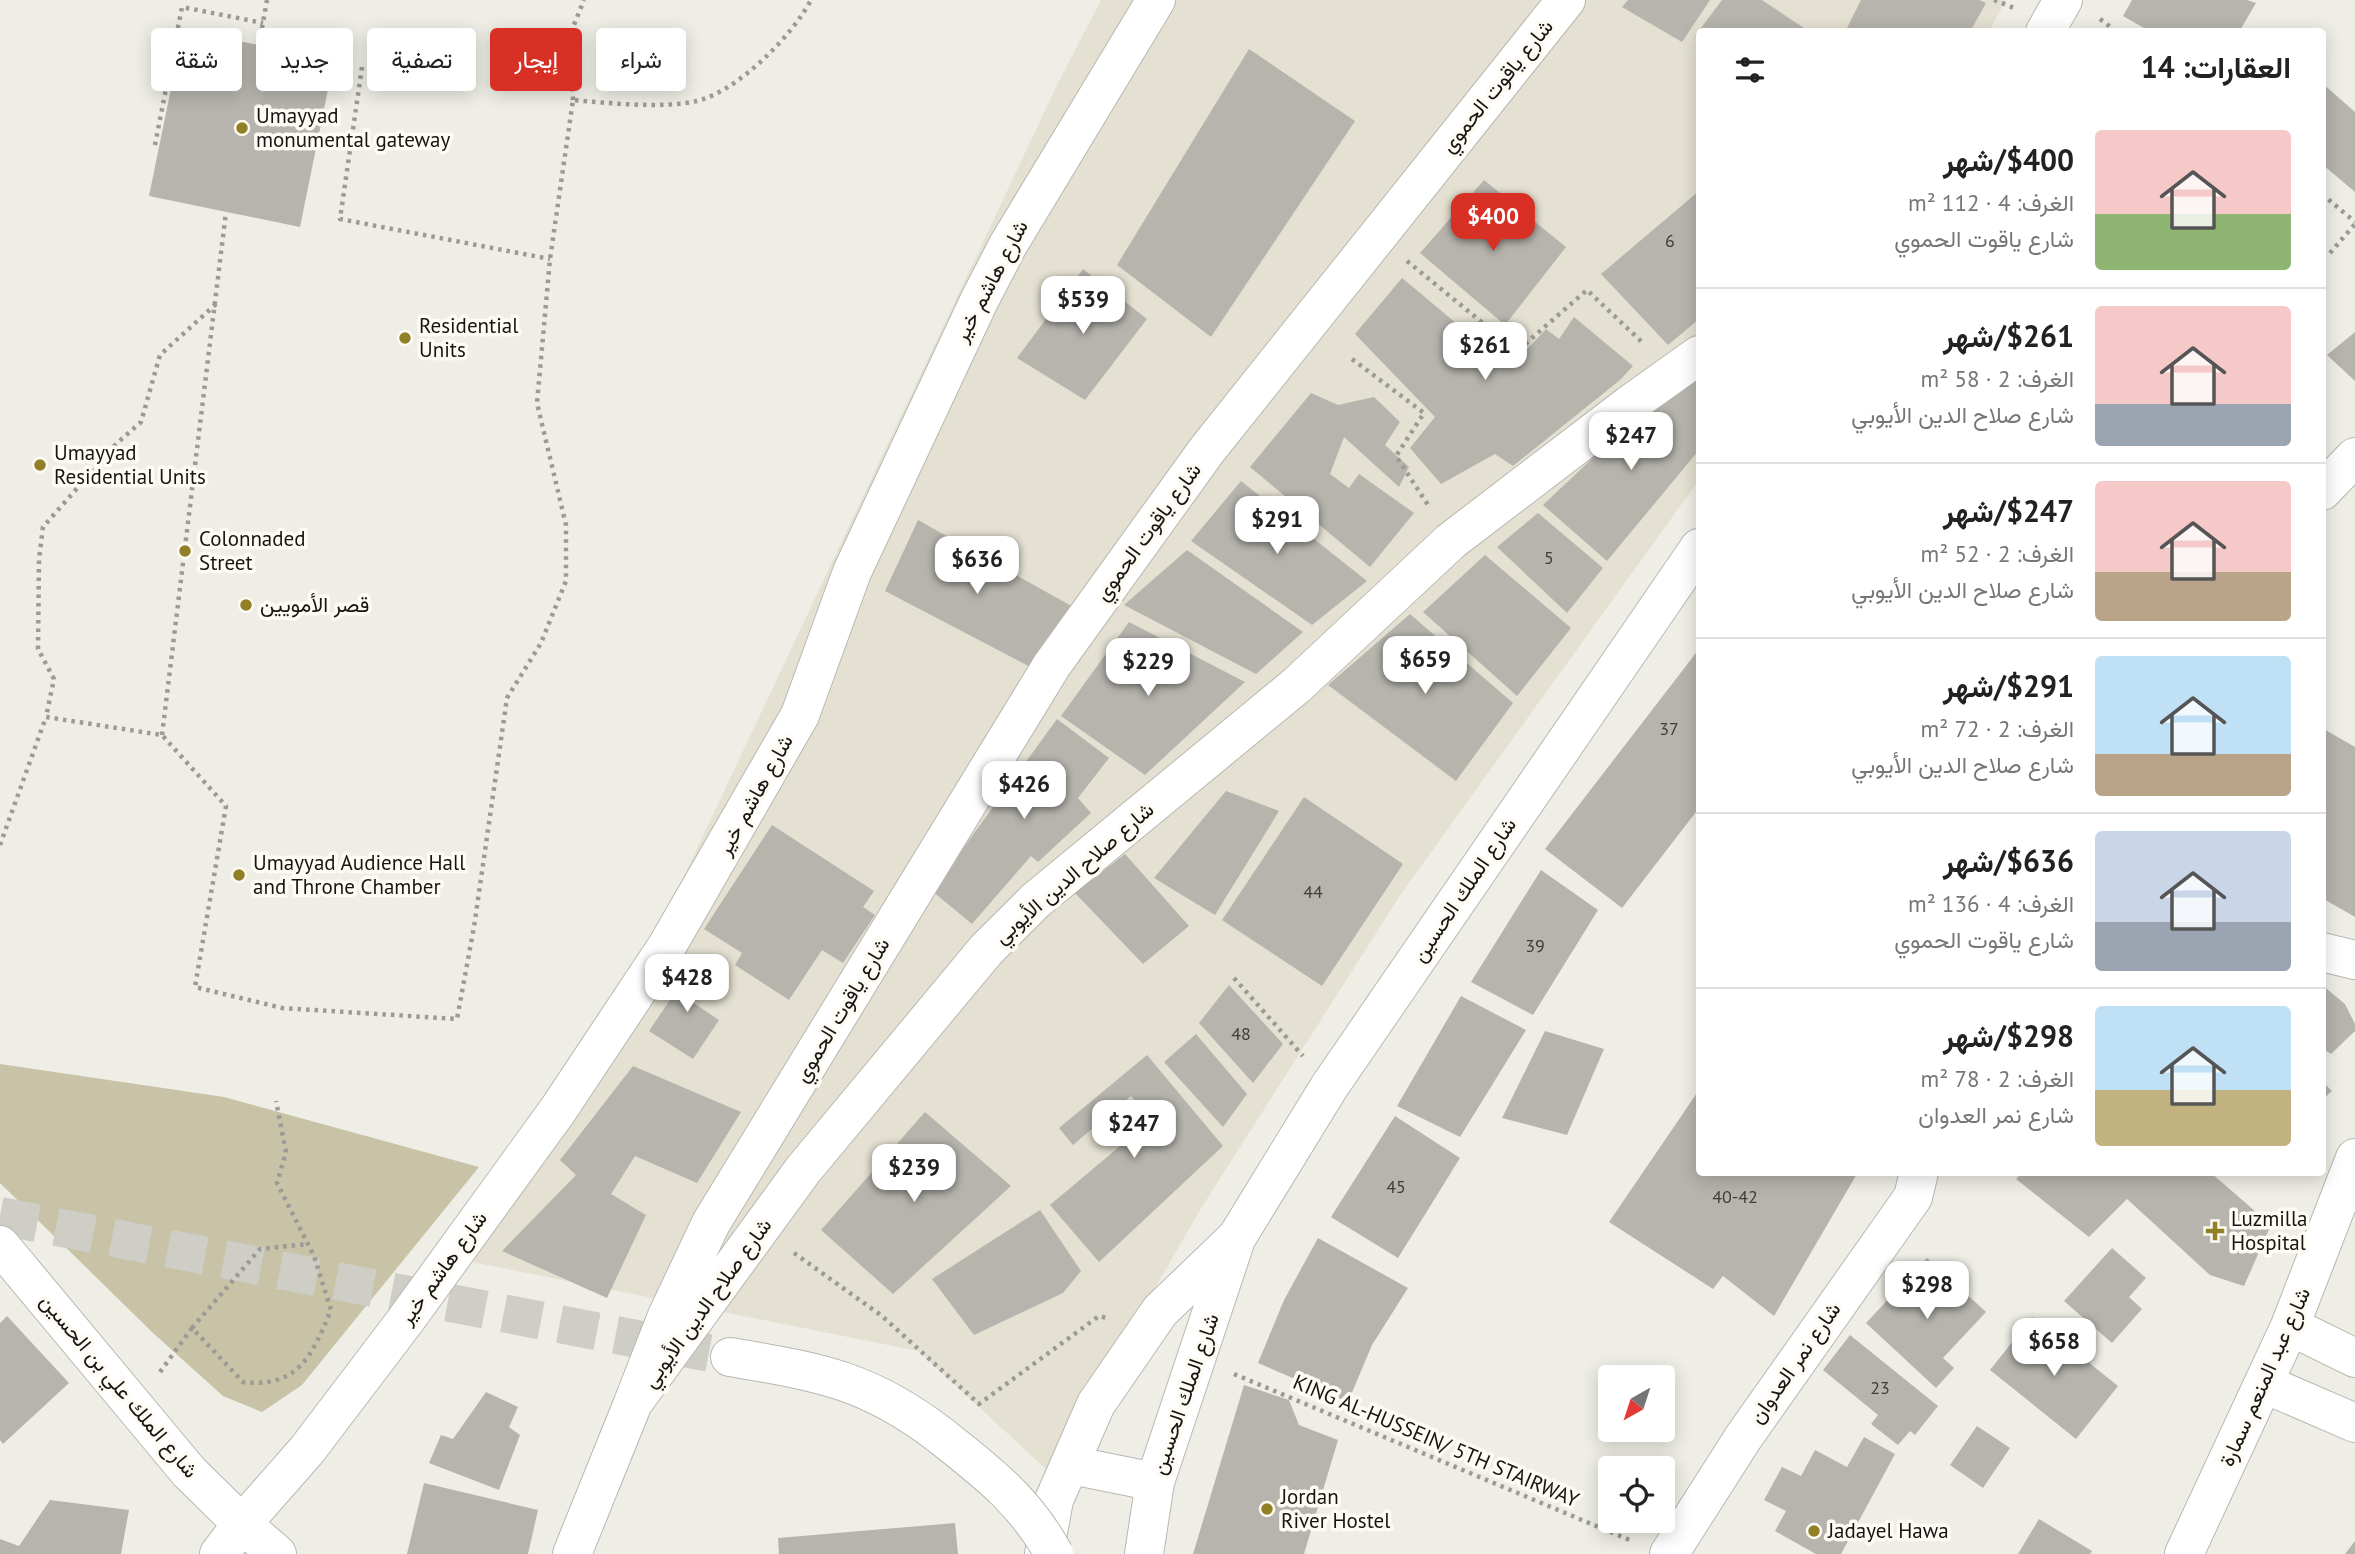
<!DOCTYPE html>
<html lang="ar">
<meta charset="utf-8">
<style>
:root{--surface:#fff;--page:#f6f6f6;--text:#222;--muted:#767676;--line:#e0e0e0;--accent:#d93025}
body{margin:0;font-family:"PT Sans",Vazirmatn,sans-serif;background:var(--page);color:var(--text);direction:rtl;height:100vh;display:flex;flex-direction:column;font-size:26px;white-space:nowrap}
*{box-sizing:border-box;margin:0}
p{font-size:23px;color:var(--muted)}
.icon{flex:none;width:38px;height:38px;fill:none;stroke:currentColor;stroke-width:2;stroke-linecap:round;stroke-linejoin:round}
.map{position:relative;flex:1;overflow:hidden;direction:ltr}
.drawer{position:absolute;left:1696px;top:28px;width:630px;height:1148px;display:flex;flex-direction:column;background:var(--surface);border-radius:7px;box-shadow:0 4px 18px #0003;direction:rtl}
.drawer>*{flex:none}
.guide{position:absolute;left:21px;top:28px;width:665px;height:63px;direction:rtl;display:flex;gap:14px}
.needle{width:46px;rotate:219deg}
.tools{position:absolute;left:1598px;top:1365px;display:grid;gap:14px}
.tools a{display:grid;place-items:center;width:77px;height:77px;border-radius:7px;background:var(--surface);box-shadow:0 4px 18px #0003;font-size:35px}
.price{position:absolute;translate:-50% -60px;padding:0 16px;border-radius:14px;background:#fff;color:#222;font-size:23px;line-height:46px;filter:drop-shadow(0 2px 4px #0008)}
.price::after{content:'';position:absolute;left:50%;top:42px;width:21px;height:16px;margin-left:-10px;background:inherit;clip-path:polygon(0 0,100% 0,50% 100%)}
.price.selected{background:var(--accent);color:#fff}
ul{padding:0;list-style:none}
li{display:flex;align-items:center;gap:21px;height:175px;padding:0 35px}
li+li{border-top:2px solid var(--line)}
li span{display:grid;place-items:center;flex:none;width:196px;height:140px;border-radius:7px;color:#555}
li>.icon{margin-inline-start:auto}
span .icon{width:84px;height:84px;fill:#fffc;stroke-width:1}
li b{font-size:30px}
h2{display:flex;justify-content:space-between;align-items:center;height:84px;padding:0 35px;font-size:30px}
.chip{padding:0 24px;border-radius:7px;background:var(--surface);box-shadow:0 4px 18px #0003;font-size:24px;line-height:63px}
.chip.selected{background:var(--accent);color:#fff}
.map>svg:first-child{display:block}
.built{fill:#e4e1d2}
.green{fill:#c8c2a6}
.building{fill:#b6b4ad}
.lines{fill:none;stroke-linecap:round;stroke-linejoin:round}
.secondary-tunnel{stroke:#cecdc6;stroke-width:38;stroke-dasharray:38 19;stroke-linecap:butt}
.minor-casing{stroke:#b9b7b0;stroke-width:40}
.tertiary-casing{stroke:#b9b7b0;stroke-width:40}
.secondary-casing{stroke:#b9b7b0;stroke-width:40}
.primary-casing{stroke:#b9b7b0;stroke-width:40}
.path{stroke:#9b9a95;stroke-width:4.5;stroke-dasharray:3.5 5;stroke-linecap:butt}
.minor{stroke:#fff;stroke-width:38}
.tertiary{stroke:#fff;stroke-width:38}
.secondary{stroke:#fff;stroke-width:38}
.primary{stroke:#fff;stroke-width:38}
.secondary-bridge-casing{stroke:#b9b7b0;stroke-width:40;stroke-linecap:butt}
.secondary-bridge{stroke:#fff;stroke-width:38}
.poi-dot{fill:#928027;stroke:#fdfbf3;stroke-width:2.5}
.labels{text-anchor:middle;stroke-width:7;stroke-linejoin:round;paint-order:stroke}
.number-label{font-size:18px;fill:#3e3d3a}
.street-label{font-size:21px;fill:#161513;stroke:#fdfbf3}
.poi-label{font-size:21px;fill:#161513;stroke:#fdfbf3;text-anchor:start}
</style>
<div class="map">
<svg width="2355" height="1554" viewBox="0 0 2355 1554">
<rect width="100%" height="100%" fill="#efeee6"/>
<!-- built -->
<path class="built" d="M 1101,0 L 2006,0 L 1989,31 L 1699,32 L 1699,480 L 1401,894 L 1200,1210 L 1049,1472 L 918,1351 L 462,1260 L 577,1103 L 1057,85 Z"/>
<!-- green -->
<path class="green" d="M 0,1064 L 224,1097 L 479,1167 L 302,1385 L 262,1412 L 223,1396 L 153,1333 L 0,1183 Z"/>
<!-- building -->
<path class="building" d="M 1628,0 L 1710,0 L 1682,42 L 1622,7 Z
M 1722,0 L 1762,0 L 1804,28 L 1802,32 L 1699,32 L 1699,39 L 1695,36 Z
M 1861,0 L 1979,0 L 1986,3 L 1970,32 L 1845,32 Z
M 2132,0 L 2247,0 L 2256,3 L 2239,32 L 2151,32 L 2123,16 Z
M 183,30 L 334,60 L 300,227 L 149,196 Z
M 1249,49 L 1355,121 L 1211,337 L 1117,265 Z
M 2322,83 L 2355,112 L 2355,192 L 2322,164 Z
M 1484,180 L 1506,198 L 1499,206 L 1527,229 L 1534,221 L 1566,247 L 1505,325 L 1420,253 Z
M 1699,191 L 1699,319 L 1668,345 L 1601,274 Z
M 1083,269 L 1147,319 L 1085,400 L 1017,358 Z
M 1402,278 L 1510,368 L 1546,329 L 1559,339 L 1574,317 L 1633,366 L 1620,380 L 1513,466 L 1495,454 L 1441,484 L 1410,448 L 1435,417 L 1355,334 Z
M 2355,332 L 2355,381 L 2327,355 Z
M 1699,372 L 1699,450 L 1607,561 L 1543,505 L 1634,419 Z
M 1311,393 L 1338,405 L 1374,397 L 1400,422 L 1385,445 L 1409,467 L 1399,487 L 1344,437 L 1330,474 L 1349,488 L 1359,474 L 1414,513 L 1370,567 L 1250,467 Z
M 1241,481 L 1367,581 L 1312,625 L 1191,541 Z
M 1538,513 L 1603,568 L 1567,613 L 1497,547 Z
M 918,520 L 1075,608 L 1034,669 L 885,591 Z
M 1187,550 L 1303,632 L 1256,674 L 1124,605 Z
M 1485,555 L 1571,628 L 1517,696 L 1423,612 Z
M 1410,614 L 1513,703 L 1456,781 L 1328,685 Z
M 1129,622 L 1245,682 L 1145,775 L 1061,716 Z
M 1699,649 L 1699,808 L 1622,908 L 1545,849 Z
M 1057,719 L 1109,758 L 1078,798 L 1091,813 L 1038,862 L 1031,856 L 972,924 L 932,891 Z
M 2322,728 L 2355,747 L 2355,917 L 2322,898 Z
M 1226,791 L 1279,811 L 1215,915 L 1154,878 Z
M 1304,797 L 1403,864 L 1322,986 L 1222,920 Z
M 772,825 L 874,891 L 863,907 L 875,915 L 843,963 L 822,950 L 789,1000 L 735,965 L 742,953 L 704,929 Z
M 1125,854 L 1189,926 L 1143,964 L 1075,893 Z
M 1541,870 L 1598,910 L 1533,1015 L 1471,982 Z
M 698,958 L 714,968 L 692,1002 L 719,1020 L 693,1059 L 649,1031 Z
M 1229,985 L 1283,1044 L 1253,1083 L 1199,1023 Z
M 2322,985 L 2345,1004 L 2355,1024 L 2355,1031 L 2331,1054 L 2322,1048 Z
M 1461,996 L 1526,1030 L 1460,1137 L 1397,1106 Z
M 1545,1031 L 1604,1049 L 1567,1135 L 1502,1118 Z
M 1196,1034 L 1247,1094 L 1223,1127 L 1164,1062 Z
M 1147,1055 L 1223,1146 L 1099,1262 L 1050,1205 L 1151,1120 L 1131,1096 L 1073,1145 L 1059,1128 Z
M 633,1066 L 741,1112 L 697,1183 L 635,1156 L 611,1194 L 646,1215 L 607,1298 L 502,1251 L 576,1175 L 560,1160 Z
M 2322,1081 L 2332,1091 L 2322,1100 Z
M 1699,1090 L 1699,1172 L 1858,1172 L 1774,1316 L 1723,1276 L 1713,1289 L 1609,1222 Z
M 925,1112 L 1011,1186 L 893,1294 L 821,1230 Z
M 1395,1116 L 1460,1158 L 1398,1258 L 1331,1217 Z
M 2023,1172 L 2210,1172 L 2271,1225 L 2244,1286 L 2210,1275 L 2127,1199 L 2089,1237 L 2016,1179 Z
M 1040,1210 L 1081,1271 L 1063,1293 L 974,1335 L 932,1279 Z
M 1318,1238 L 1408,1288 L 1372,1345 L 1348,1402 L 1258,1363 L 1284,1300 Z
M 2112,1248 L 2146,1278 L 2129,1297 L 2142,1309 L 2112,1343 L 2064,1301 Z
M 1927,1258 L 1986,1312 L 1943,1358 L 1954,1368 L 1936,1388 L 1866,1323 Z
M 7,1316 L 69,1383 L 3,1444 L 0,1440 L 0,1323 Z
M 2032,1317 L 2118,1386 L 2076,1439 L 1990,1370 Z
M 1850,1335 L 1938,1406 L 1915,1435 L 1910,1431 L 1898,1445 L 1871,1424 L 1878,1415 L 1823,1370 Z
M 1244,1385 L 1289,1400 L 1299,1425 L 1338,1440 L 1304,1554 L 1193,1554 Z
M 486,1392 L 518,1407 L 509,1427 L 520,1435 L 499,1490 L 429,1463 L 441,1435 L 453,1439 Z
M 1977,1426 L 2010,1448 L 1983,1488 L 1950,1465 Z
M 1864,1437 L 1895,1454 L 1841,1554 L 1816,1554 L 1775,1531 L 1786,1511 L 1764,1500 L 1782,1467 L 1801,1476 L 1815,1450 L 1847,1467 Z
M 424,1483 L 538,1510 L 528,1554 L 407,1554 Z
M 50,1500 L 129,1510 L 121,1554 L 0,1554 L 0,1539 L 19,1546 Z
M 2039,1519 L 2092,1551 L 2090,1554 L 2018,1554 Z
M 955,1523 L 958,1554 L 779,1554 L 778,1538 Z
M 2355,1541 L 2355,1554 L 2345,1554 Z"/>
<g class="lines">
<!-- secondary-tunnel -->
<path class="secondary-tunnel" d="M 0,1216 L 730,1357"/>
<defs>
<path id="minor" d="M 2322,491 L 2355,457
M 2322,952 L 2355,960
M 2290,1326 L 2355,1358
M 2265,1384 L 2355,1423
M 633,1403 L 667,1316 L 711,1223 L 1052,665 L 1207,450 L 1566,0
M 242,1524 L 307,1450 L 405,1321 L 558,1110 L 667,946 L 800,715 L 852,572 L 979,301 L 1008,245 L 1156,0
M 572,1554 L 633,1403 L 803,1170 L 986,950 L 1035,901 L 1297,685 L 1451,541 L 1629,405 L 1699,355
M 1669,1554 L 1743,1438 L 1913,1197 L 1919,1172
M 2184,1554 L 2290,1326 L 2355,1158"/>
<path id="tertiary" d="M 242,1524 L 277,1554"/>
<path id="secondary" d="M 2045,32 L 2063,0
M 730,1357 C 818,1372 867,1379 940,1435
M 1071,1465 L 1155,1482
M 1044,1554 L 1054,1500 L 1096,1404 L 1160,1311 L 1237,1237 L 1329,1087 L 1699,548
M 1144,1554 L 1155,1482 L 1236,1239"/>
<path id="primary" d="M 0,1245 L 189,1472 L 242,1524 L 219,1554"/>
</defs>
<!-- minor casing -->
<use href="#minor" class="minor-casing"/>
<!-- tertiary casing -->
<use href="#tertiary" class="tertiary-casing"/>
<!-- secondary casing -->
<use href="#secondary" class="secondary-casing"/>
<!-- primary casing -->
<use href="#primary" class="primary-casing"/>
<!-- path -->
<path class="path" d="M 1994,0 L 2014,8
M 2100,19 L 2117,32
M 259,45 L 267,0
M 362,67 L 340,219 L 550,259
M 573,100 L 569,37 L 584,0
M 155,145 L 182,7 L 263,23
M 2322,194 L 2355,222
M 2330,253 L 2355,224
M 1407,261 L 1517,351 L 1587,290 L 1644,344
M 216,304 L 160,355 L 141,422 L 116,444 L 43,527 L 39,559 L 38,649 L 54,679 L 46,717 L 162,735 L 226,806 L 195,987 L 282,1008 L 457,1019 L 474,927 L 507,698 L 541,643 L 566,581 L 566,525 L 537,403 L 550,259 L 573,100 C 609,103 662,109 697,101 C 738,91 792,36 811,0
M 1352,359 L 1424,413 L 1396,456 L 1430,508
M 162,735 L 226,212
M 0,845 L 46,717
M 1234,978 L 1303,1056
M 794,1253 L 882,1316 L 979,1404 L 1099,1316 L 1107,1318
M 192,1328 L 260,1249 L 308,1244
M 160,1372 L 192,1328 L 243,1382 C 298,1388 312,1356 331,1310 L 314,1256 L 277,1183 L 286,1152 L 276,1101
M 1234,1374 L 1632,1541"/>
<!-- minor -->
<use href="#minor" class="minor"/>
<!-- tertiary -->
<use href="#tertiary" class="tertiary"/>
<!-- secondary -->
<use href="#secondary" class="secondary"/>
<!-- primary -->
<use href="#primary" class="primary"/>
<defs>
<path id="secondary-bridge" d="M 940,1435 C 987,1472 1025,1501 1054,1554"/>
</defs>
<!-- secondary-bridge casing -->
<use href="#secondary-bridge" class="secondary-bridge-casing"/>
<!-- secondary-bridge -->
<use href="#secondary-bridge" class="secondary-bridge"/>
</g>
<!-- markers -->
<g class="poi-dot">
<circle cx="242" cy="128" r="7"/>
<circle cx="405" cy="338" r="7"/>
<circle cx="40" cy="465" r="7"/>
<circle cx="185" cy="551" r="7"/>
<circle cx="246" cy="605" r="7"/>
<circle cx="239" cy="875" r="7"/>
<path d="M2211.5 1220.5h7v7h7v7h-7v7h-7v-7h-7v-7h7z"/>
<circle cx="1267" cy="1509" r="7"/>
<circle cx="1814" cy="1531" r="7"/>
</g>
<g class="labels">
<!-- number labels -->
<g class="number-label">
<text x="1670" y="247">6</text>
<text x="1549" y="564">5</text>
<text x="1669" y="735">37</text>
<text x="1313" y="898">44</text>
<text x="1535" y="952">39</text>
<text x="1241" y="1040">48</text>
<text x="1396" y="1193">45</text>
<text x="1735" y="1203">40-42</text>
<text x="1880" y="1394">23</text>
</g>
<!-- street labels -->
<g class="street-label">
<text transform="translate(1497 86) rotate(-51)" y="7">شارع ياقوت الحموي</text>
<text transform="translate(991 281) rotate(-62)" y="7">شارع هاشم خير</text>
<text transform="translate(1148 532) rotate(-54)" y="7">شارع ياقوت الحموي</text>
<text transform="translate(755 795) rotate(-61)" y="7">شارع هاشم خير</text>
<text transform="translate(1074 873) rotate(-41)" y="7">شارع صلاح الدين الأيوبي</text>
<text transform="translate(1464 890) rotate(-56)" y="7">شارع الملك الحسين</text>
<text transform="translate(842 1010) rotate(-59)" y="7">شارع ياقوت الحموي</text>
<text transform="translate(443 1268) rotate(-54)" y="7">شارع هاشم خير</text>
<text transform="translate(707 1303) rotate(-54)" y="7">شارع صلاح الدين الأيوبي</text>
<text transform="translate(1795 1363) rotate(-55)" y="7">شارع نمر العدوان</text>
<text transform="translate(2265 1377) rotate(-66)" y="7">شارع عبد المنعم سمارة</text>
<text transform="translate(119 1386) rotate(50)" y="7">شارع الملك علي بن الحسين</text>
<text transform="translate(1185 1394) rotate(-71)" y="7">شارع الملك الحسين</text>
<text transform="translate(1436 1441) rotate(23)" y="7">KING AL-HUSSEIN/ 5TH STAIRWAY</text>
</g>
<!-- poi labels -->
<g class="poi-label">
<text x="256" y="123">Umayyad<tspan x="256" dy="24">monumental gateway</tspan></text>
<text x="419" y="333">Residential<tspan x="419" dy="24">Units</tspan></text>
<text x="54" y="460">Umayyad<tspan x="54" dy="24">Residential Units</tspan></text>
<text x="199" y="546">Colonnaded<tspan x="199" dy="24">Street</tspan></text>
<text x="260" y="612">قصر الأمويين</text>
<text x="253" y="870">Umayyad Audience Hall<tspan x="253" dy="24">and Throne Chamber</tspan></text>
<text x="2231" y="1226">Luzmilla<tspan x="2231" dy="24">Hospital</tspan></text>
<text x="1281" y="1504">Jordan<tspan x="1281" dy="24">River Hostel</tspan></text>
<text x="1828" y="1538">Jadayel Hawa</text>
</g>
</g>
</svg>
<div class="tools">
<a><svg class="needle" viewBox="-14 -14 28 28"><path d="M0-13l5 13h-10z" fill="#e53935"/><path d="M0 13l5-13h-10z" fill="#767676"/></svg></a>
<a><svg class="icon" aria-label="locate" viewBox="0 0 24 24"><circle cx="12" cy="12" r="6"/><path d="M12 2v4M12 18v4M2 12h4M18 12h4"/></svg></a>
</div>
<b class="price selected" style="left:1493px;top:253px">$400</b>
<b class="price" style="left:1083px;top:336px">$539</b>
<b class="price" style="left:1485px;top:382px">$261</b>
<b class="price" style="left:1631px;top:472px">$247</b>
<b class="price" style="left:1277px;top:556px">$291</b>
<b class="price" style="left:977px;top:596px">$636</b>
<b class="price" style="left:1425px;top:696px">$659</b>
<b class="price" style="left:1148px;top:698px">$229</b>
<b class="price" style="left:1024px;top:821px">$426</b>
<b class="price" style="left:687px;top:1014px">$428</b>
<b class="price" style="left:1134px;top:1160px">$247</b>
<b class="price" style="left:914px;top:1204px">$239</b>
<b class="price" style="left:1927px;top:1321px">$298</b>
<b class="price" style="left:2054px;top:1378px">$658</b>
<div class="guide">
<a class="chip">شراء</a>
<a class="chip selected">إيجار</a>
<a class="chip">تصفية</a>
<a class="chip">جديد</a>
<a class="chip">شقة</a>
</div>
<section class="drawer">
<h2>العقارات: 14<svg class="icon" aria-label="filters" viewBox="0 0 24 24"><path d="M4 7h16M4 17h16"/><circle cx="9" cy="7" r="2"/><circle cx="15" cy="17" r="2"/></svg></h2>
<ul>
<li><span style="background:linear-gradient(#f6c9c9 60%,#8fb573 0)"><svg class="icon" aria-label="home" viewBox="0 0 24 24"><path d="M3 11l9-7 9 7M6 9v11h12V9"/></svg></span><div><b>$400/شهر</b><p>الغرف: 4 · 112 m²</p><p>شارع ياقوت الحموي</p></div></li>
<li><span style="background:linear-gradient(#f6c9c9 70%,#9aa5b1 0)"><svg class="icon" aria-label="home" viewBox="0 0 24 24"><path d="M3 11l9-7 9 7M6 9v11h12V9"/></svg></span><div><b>$261/شهر</b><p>الغرف: 2 · 58 m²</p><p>شارع صلاح الدين الأيوبي</p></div></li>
<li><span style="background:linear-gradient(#f6c9c9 65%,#b9a48a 0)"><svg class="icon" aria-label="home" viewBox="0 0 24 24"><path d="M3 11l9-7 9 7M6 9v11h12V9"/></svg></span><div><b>$247/شهر</b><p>الغرف: 2 · 52 m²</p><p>شارع صلاح الدين الأيوبي</p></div></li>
<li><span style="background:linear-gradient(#bfe0f5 70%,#b9a48a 0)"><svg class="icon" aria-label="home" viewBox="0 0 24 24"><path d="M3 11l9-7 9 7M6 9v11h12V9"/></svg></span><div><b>$291/شهر</b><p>الغرف: 2 · 72 m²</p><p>شارع صلاح الدين الأيوبي</p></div></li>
<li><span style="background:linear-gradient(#c9d6e8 65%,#9aa5b1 0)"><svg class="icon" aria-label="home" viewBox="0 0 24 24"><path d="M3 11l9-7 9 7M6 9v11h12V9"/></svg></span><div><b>$636/شهر</b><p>الغرف: 4 · 136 m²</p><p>شارع ياقوت الحموي</p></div></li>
<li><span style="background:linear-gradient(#bfe0f5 60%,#c2b280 0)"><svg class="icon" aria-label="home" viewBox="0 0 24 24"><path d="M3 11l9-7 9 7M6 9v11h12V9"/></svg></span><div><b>$298/شهر</b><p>الغرف: 2 · 78 m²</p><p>شارع نمر العدوان</p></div></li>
</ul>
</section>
</div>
